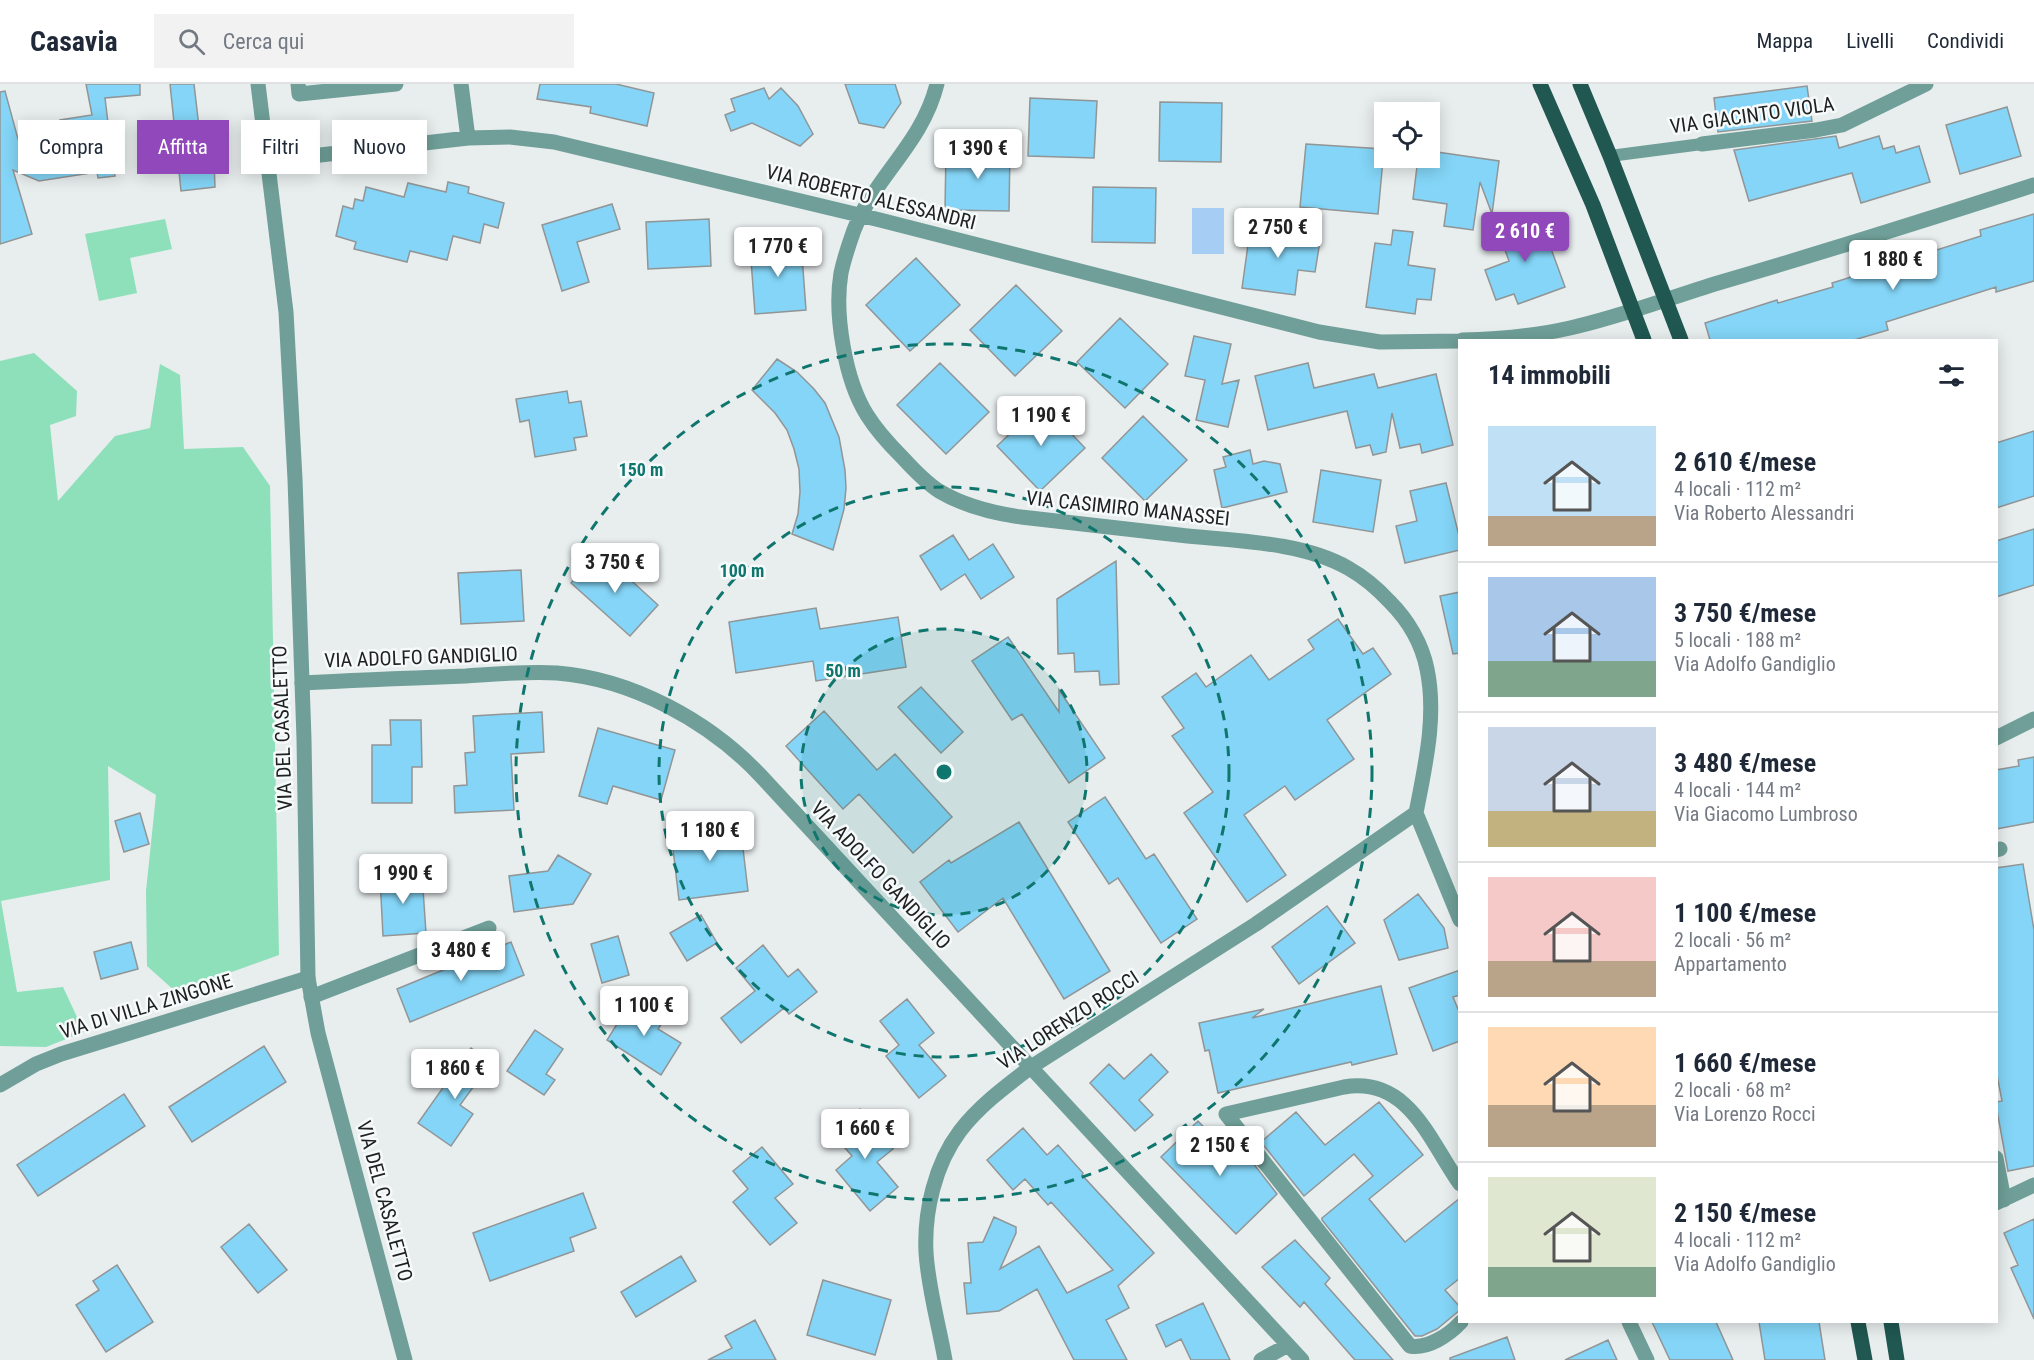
<!DOCTYPE html>
<html lang="it">
<meta charset="utf-8">
<style>
:root{--surface:#fff;--page:#f2f2f3;--text:#1f2937;--muted:#747a83;--line:#e0e1e3;--accent:#9148ba}
body{margin:0;font-family:"Roboto Condensed",sans-serif;background:var(--page);color:var(--text);height:100vh;display:flex;flex-direction:column;font-size:22px;white-space:nowrap}
*{box-sizing:border-box;margin:0}
p{font-size:20px;color:var(--muted)}
.icon{flex:none;width:33px;height:33px;fill:none;stroke:currentColor;stroke-width:2;stroke-linecap:round;stroke-linejoin:round}
.map{position:relative;flex:1;overflow:hidden}
.drawer{position:absolute;left:1458px;top:255px;width:540px;height:984px;display:flex;flex-direction:column;background:var(--surface);border-radius:0px;box-shadow:0 3px 15px #0003}
.drawer>*{flex:none}
.banner{position:absolute;left:18px;top:36px;width:570px;height:54px;display:flex;gap:12px}
.tools{position:absolute;left:1374px;top:18px;display:grid;gap:12px}
.tools a{display:grid;place-items:center;width:66px;height:66px;border-radius:0px;background:var(--surface);box-shadow:0 3px 15px #0003;font-size:30px}
.price{position:absolute;translate:-50% -51px;padding:0 14px;border-radius:6px;background:#fff;color:#222;font-size:20px;line-height:39px;filter:drop-shadow(0 2px 3px #0008)}
.price::after{content:'';position:absolute;left:50%;top:36px;width:18px;height:14px;margin-left:-9px;background:inherit;clip-path:polygon(0 0,100% 0,50% 100%)}
.price.current{background:var(--accent);color:#fff}
ul{padding:0;list-style:none}
li{display:flex;align-items:center;gap:18px;height:150px;padding:0 30px}
li+li{border-top:2px solid var(--line)}
li span{display:grid;place-items:center;flex:none;width:168px;height:120px;border-radius:0px;color:#555}
li>.icon{margin-inline-start:auto}
span .icon{width:72px;height:72px;fill:#fffc;stroke-width:1}
li b{font-size:26px}
h2{display:flex;justify-content:space-between;align-items:center;height:72px;padding:0 30px;font-size:26px}
.tag{padding:0 21px;border-radius:0px;background:var(--surface);box-shadow:0 3px 15px #0003;font-size:21px;line-height:54px}
.tag.current{background:var(--accent);color:#fff}
header{display:flex;align-items:center;gap:36px;box-sizing:border-box;height:84px;padding:0 30px;background:var(--surface);border-bottom:2px solid var(--line)}
header strong{font-size:28px}
nav{display:flex;gap:33px;margin-inline-start:auto;font-size:21px}
.search{width:420px;height:54px;background:var(--page);display:flex;align-items:center;gap:15px;box-sizing:border-box;padding:0 21px;border-radius:0px;color:var(--muted);font-size:22px}
.map>svg:first-child{display:block}
.green{fill:#8de0ba}
.water{fill:#a6cdf4}
.building{fill:#84d5f7;stroke:#919596;stroke-width:1.5}
.lines{fill:none;stroke-linecap:round;stroke-linejoin:round}
.pedestrian{stroke:#6f9f98;stroke-width:12}
.minor{stroke:#6f9f98;stroke-width:15}
.tertiary{stroke:#6f9f98;stroke-width:15}
.primary{stroke:#205751;stroke-width:15}
.ring{fill:none;stroke:#0f766e;stroke-width:3;stroke-dasharray:10 8}
.labels{text-anchor:middle;stroke-width:5;stroke-linejoin:round;paint-order:stroke}
.street-label{font-size:20px;fill:#202222;stroke:#f6fafb}
.centre{fill:#0f766e;stroke:#f6fafb;stroke-width:3}
.ring-label{font-size:18px;text-anchor:middle;font-weight:bold;fill:#0f766e;stroke:#f6fafb;stroke-width:5;stroke-linejoin:round;paint-order:stroke}
</style>
<header>
<strong>Casavia</strong>
<div class="search"><svg class="icon" aria-label="search" viewBox="0 0 24 24"><circle cx="10" cy="10" r="6"/><path d="M15 15l6 6"/></svg>Cerca qui</div>
<nav><a>Mappa</a><a>Livelli</a><a>Condividi</a></nav>
</header>
<div class="map">
<svg width="2034" height="1276" viewBox="0 0 2034 1276">
<rect width="100%" height="100%" fill="#e8edee"/>
<!-- green -->
<path class="green" d="M 165,135 L 172,165 L 130,174 L 137,209 L 99,217 L 85,150 Z
M 34,269 L 77,307 L 76,332 L 50,341 L 58,417 L 115,352 L 150,344 L 160,280 L 180,291 L 184,365 L 243,363 L 270,402 L 279,871 L 176,908 L 147,882 L 146,807 L 156,711 L 108,682 L 110,796 L 1,817 L 17,908 L 63,903 L 84,948 L 46,963 L 0,962 L 0,277 Z"/>
<!-- water -->
<path class="water" d="M 1192,124 L 1224,124 L 1224,170 L 1192,170 Z"/>
<!-- building -->
<path class="building" d="M 86,0 L 140,0 L 140,11 L 105,14 L 109,47 L 112,46 L 115,67 L 112,67 L 115,92 L 98,94 L 97,88 L 39,97 L 13,86 L 32,150 L 0,160 L 0,8 L 5,7 L 18,55 L 61,48 L 60,36 L 92,31 Z
M 170,0 L 194,0 L 203,78 L 214,77 L 215,103 L 181,107 Z
M 540,0 L 616,0 L 654,9 L 647,42 L 590,29 L 591,23 L 537,15 Z
M 845,0 L 895,0 L 901,19 L 884,44 L 859,39 Z
M 1807,2 L 1812,37 L 1718,48 L 1714,14 Z
M 764,4 L 769,15 L 781,4 L 798,22 L 813,50 L 800,62 L 752,39 L 731,47 L 725,31 L 735,27 L 731,15 Z
M 1030,14 L 1097,17 L 1094,74 L 1028,72 Z
M 1160,18 L 1222,19 L 1221,78 L 1159,77 Z
M 2007,23 L 2021,72 L 1960,90 L 1946,41 Z
M 1836,52 L 1839,64 L 1879,52 L 1883,65 L 1894,62 L 1896,69 L 1919,62 L 1930,98 L 1861,119 L 1852,89 L 1749,117 L 1734,66 Z
M 1306,60 L 1384,65 L 1378,130 L 1300,123 Z
M 946,65 L 1010,66 L 1009,127 L 945,126 Z
M 1430,67 L 1499,77 L 1492,130 L 1480,98 L 1473,146 L 1444,142 L 1447,120 L 1413,115 L 1418,74 L 1430,74 Z
M 448,98 L 469,103 L 468,109 L 504,119 L 498,144 L 484,140 L 480,159 L 453,152 L 447,176 L 410,167 L 407,178 L 354,165 L 356,158 L 336,152 L 343,122 L 353,125 L 355,115 L 363,117 L 366,103 L 404,113 L 408,99 L 446,108 Z
M 1093,103 L 1156,104 L 1155,159 L 1092,158 Z
M 612,120 L 620,145 L 577,158 L 589,198 L 562,207 L 542,141 Z
M 1538,129 L 1565,203 L 1518,220 L 1514,210 L 1496,216 L 1485,186 L 1509,177 L 1497,144 Z
M 2034,130 L 2034,197 L 1996,208 L 1996,203 L 1886,238 L 1888,246 L 1854,256 L 1710,256 L 1705,239 L 1777,216 L 1778,219 L 1833,203 L 1832,199 L 1981,152 L 1980,146 Z
M 709,135 L 711,182 L 648,185 L 646,138 Z
M 1251,139 L 1268,141 L 1268,144 L 1321,151 L 1315,188 L 1298,186 L 1295,211 L 1242,204 Z
M 1393,146 L 1413,148 L 1408,181 L 1435,185 L 1431,216 L 1417,215 L 1415,230 L 1366,223 L 1375,159 L 1391,161 Z
M 801,158 L 806,226 L 755,230 L 750,162 Z
M 916,174 L 960,221 L 910,267 L 866,221 Z
M 1016,201 L 1062,247 L 1015,292 L 970,246 Z
M 1120,234 L 1168,280 L 1125,324 L 1077,278 Z
M 1194,252 L 1231,260 L 1222,300 L 1239,296 L 1228,343 L 1196,336 L 1205,296 L 1185,292 Z
M 777,275 L 797,288 L 814,305 L 825,319 L 839,353 L 845,386 L 846,404 L 844,425 L 833,466 L 792,450 L 798,430 L 800,408 L 799,385 L 794,365 L 787,346 L 775,329 L 752,306 Z
M 940,279 L 989,328 L 946,370 L 897,321 Z
M 1308,279 L 1314,304 L 1374,290 L 1378,304 L 1436,290 L 1453,361 L 1422,369 L 1420,360 L 1400,364 L 1392,329 L 1386,368 L 1373,371 L 1370,361 L 1356,364 L 1347,327 L 1268,346 L 1255,292 Z
M 567,307 L 569,319 L 581,317 L 587,352 L 574,354 L 576,366 L 535,373 L 529,336 L 520,338 L 516,315 Z
M 1042,319 L 1085,364 L 1040,407 L 997,362 Z
M 1143,332 L 1187,376 L 1145,417 L 1102,374 Z
M 2034,347 L 2034,412 L 1996,424 L 1996,359 Z
M 1250,366 L 1253,380 L 1264,377 L 1280,380 L 1287,408 L 1222,424 L 1214,386 L 1226,383 L 1223,373 Z
M 1321,386 L 1381,396 L 1373,448 L 1313,438 Z
M 1446,399 L 1460,456 L 1460,466 L 1405,479 L 1396,442 L 1417,437 L 1410,407 Z
M 2034,445 L 2034,501 L 1996,513 L 1996,457 Z
M 953,451 L 969,476 L 993,460 L 1014,493 L 981,515 L 965,490 L 941,506 L 920,472 Z
M 600,468 L 658,521 L 630,552 L 571,499 Z
M 1116,477 L 1119,600 L 1100,601 L 1099,587 L 1075,588 L 1074,569 L 1058,570 L 1057,515 Z
M 521,486 L 524,537 L 461,540 L 458,489 Z
M 1460,508 L 1460,569 L 1453,570 L 1440,512 Z
M 816,524 L 820,545 L 898,533 L 906,583 L 816,597 L 813,577 L 736,589 L 729,538 Z
M 1338,535 L 1363,570 L 1373,564 L 1391,590 L 1327,636 L 1354,675 L 1295,716 L 1285,702 L 1244,731 L 1286,791 L 1247,818 L 1184,729 L 1213,708 L 1172,652 L 1184,644 L 1162,613 L 1196,589 L 1206,603 L 1251,571 L 1269,596 L 1314,565 L 1308,556 Z
M 1008,553 L 1059,628 L 1059,606 L 1105,674 L 1069,699 L 1022,630 L 1012,636 L 972,577 Z
M 921,603 L 963,648 L 941,669 L 898,623 Z
M 824,627 L 877,686 L 895,670 L 952,733 L 913,769 L 859,710 L 843,725 L 786,662 Z
M 542,628 L 544,668 L 511,670 L 514,726 L 455,729 L 454,702 L 467,701 L 465,669 L 475,668 L 473,632 Z
M 390,636 L 421,636 L 422,683 L 412,683 L 412,719 L 372,719 L 372,661 L 391,661 Z
M 598,644 L 675,666 L 661,716 L 613,702 L 607,720 L 579,712 Z
M 2034,673 L 2034,738 L 1996,745 L 1996,686 L 2019,682 L 2018,676 Z
M 1105,713 L 1146,775 L 1154,770 L 1197,835 L 1161,859 L 1118,794 L 1109,800 L 1068,738 Z
M 140,729 L 149,760 L 124,768 L 115,737 Z
M 1019,738 L 1110,887 L 1064,915 L 1003,814 L 958,848 L 920,798 L 949,776 L 951,779 Z
M 740,739 L 748,807 L 679,816 L 671,748 Z
M 558,771 L 591,790 L 573,820 L 514,828 L 509,792 L 548,787 Z
M 2023,780 L 2034,846 L 2034,1082 L 2008,1087 L 1996,1021 L 1996,1018 L 2002,1017 L 1996,986 L 1996,784 Z
M 422,790 L 426,849 L 383,852 L 380,793 Z
M 1418,810 L 1444,844 L 1448,864 L 1399,876 L 1384,836 Z
M 1327,822 L 1355,859 L 1299,900 L 1272,863 Z
M 701,831 L 717,859 L 687,877 L 670,849 Z
M 618,852 L 629,891 L 602,899 L 591,860 Z
M 131,858 L 138,885 L 101,895 L 94,868 Z
M 511,858 L 524,891 L 410,938 L 397,905 Z
M 763,861 L 788,893 L 798,885 L 817,908 L 789,930 L 784,924 L 741,959 L 721,934 L 755,907 L 736,884 Z
M 1460,886 L 1460,911 L 1453,913 L 1460,930 L 1460,957 L 1433,967 L 1409,904 Z
M 1381,902 L 1397,970 L 1352,981 L 1351,978 L 1218,1009 L 1209,966 L 1205,967 L 1199,939 L 1264,925 L 1252,934 Z
M 634,913 L 666,933 L 658,945 L 681,959 L 661,991 L 607,956 Z
M 907,915 L 934,949 L 919,961 L 946,992 L 919,1014 L 886,972 L 899,961 L 880,937 Z
M 535,946 L 563,965 L 546,990 L 555,996 L 544,1011 L 507,987 Z
M 264,962 L 286,998 L 192,1058 L 169,1023 Z
M 471,964 L 491,979 L 460,1021 L 473,1030 L 451,1062 L 418,1039 Z
M 1151,970 L 1168,988 L 1139,1016 L 1153,1031 L 1135,1047 L 1090,999 L 1109,980 L 1124,995 Z
M 124,1010 L 145,1042 L 38,1112 L 17,1081 Z
M 1379,1018 L 1423,1071 L 1369,1115 L 1405,1158 L 1460,1114 L 1460,1194 L 1445,1206 L 1460,1223 L 1460,1226 L 1437,1245 L 1422,1252 L 1415,1252 L 1322,1136 L 1322,1134 L 1373,1092 L 1354,1070 L 1304,1112 L 1261,1058 L 1296,1028 L 1325,1061 Z
M 860,1025 L 893,1065 L 877,1078 L 898,1103 L 870,1127 L 836,1086 L 852,1072 L 832,1049 Z
M 1198,1037 L 1237,1078 L 1246,1070 L 1277,1110 L 1236,1150 L 1161,1073 Z
M 1023,1044 L 1047,1071 L 1058,1061 L 1083,1089 L 1082,1091 L 1154,1169 L 1118,1202 L 1129,1224 L 1106,1236 L 1127,1276 L 1074,1276 L 1037,1205 L 999,1227 L 967,1230 L 964,1199 L 971,1199 L 968,1159 L 983,1158 L 994,1133 L 1016,1143 L 1016,1149 L 1000,1185 L 1039,1162 L 1067,1209 L 1113,1186 L 1051,1118 L 1048,1121 L 1025,1095 L 1013,1106 L 987,1076 Z
M 762,1063 L 793,1100 L 775,1114 L 797,1139 L 770,1161 L 733,1118 L 748,1105 L 733,1087 Z
M 583,1109 L 596,1144 L 570,1154 L 574,1167 L 490,1197 L 473,1149 Z
M 2034,1135 L 2034,1235 L 2011,1184 L 2018,1181 L 2004,1149 Z
M 249,1140 L 287,1186 L 258,1209 L 221,1163 Z
M 1295,1156 L 1330,1194 L 1325,1200 L 1393,1276 L 1355,1276 L 1304,1218 L 1300,1223 L 1262,1183 Z
M 681,1172 L 696,1197 L 636,1233 L 621,1208 Z
M 117,1181 L 153,1238 L 106,1268 L 76,1221 L 99,1206 L 93,1197 Z
M 823,1196 L 891,1216 L 875,1271 L 807,1251 Z
M 1203,1219 L 1230,1276 L 1191,1276 L 1181,1255 L 1166,1263 L 1156,1241 Z
M 755,1236 L 776,1276 L 708,1276 L 732,1264 L 725,1252 Z
M 1652,1238 L 1716,1238 L 1733,1276 L 1670,1276 Z
M 1759,1238 L 1819,1238 L 1825,1276 L 1765,1276 Z
M 1507,1253 L 1515,1276 L 1450,1276 L 1450,1274 Z
M 1608,1256 L 1617,1276 L 1565,1276 Z"/>
<g class="lines">
<!-- pedestrian -->
<path class="pedestrian" d="M 1610,72 L 1702,60"/>
<!-- minor -->
<path class="minor" d="M 298,0 L 299,10 L 396,0
M 461,0 L 468,54
M 937,0 C 922,60 876,91 854,146 C 849,160 844,175 841,189 C 834,230 845,296 867,331 C 877,347 889,360 902,373 C 913,385 925,398 939,407 C 964,422 992,429 1021,433 C 1074,439 1127,445 1179,451 C 1232,457 1301,457 1348,484 C 1364,493 1378,505 1390,518 C 1408,536 1422,560 1427,585 C 1437,633 1425,682 1416,729
M 1702,60 L 1816,46 L 1842,41 L 1926,0
M 268,77 L 468,54 L 510,53 L 554,58 L 880,136 L 1319,248 L 1380,258 L 1460,257
M 1462,256 C 1499,255 1535,252 1570,244 C 1620,233 1669,214 1718,199 C 1824,168 1929,135 2034,101
M 302,599 C 357,596 411,594 466,592 C 496,590 527,587 557,589 C 632,595 709,637 760,691 L 1302,1276
M 1996,654 L 2034,635
M 1416,729 L 1460,836
M 1996,766 L 2000,765
M 311,913 L 489,844
M 0,1001 L 36,980 L 61,970 L 308,894
M 1996,1074 L 2004,1116
M 1460,1100 C 1430,1058 1409,992 1344,1003 L 1226,1030 L 1410,1262 C 1428,1265 1449,1251 1461,1238
M 1996,1119 L 2034,1101
M 1629,1238 L 1647,1276
M 945,1276 C 939,1241 928,1204 926,1168 C 924,1128 935,1080 960,1047 C 979,1022 1006,1002 1031,983 L 1256,840 L 1416,729
M 1261,1276 L 1288,1261"/>
<!-- tertiary -->
<path class="tertiary" d="M 258,0 L 286,228 L 295,395 L 304,655 L 308,894 L 318,949 L 405,1276"/>
<!-- primary -->
<path class="primary" d="M 1540,0 L 1593,121 L 1644,256
M 1580,0 L 1610,72 L 1681,256
M 1858,1238 L 1865,1276
M 1891,1238 L 1897,1276"/>
</g>
<!-- distance rings -->
<circle cx="944" cy="688" r="143" fill="#0f766e" fill-opacity=".12"/>
<g class="ring">
<circle cx="944" cy="688" r="143"/>
<circle cx="944" cy="688" r="285"/>
<circle cx="944" cy="688" r="428"/>
</g>
<g class="labels">
<!-- street labels -->
<g class="street-label">
<text transform="translate(1752 31) rotate(-8)" y="7">VIA GIACINTO VIOLA</text>
<text transform="translate(871 113) rotate(14)" y="7">VIA ROBERTO ALESSANDRI</text>
<text transform="translate(1128 424) rotate(6)" y="7">VIA CASIMIRO MANASSEI</text>
<text transform="translate(421 573) rotate(-2)" y="7">VIA ADOLFO GANDIGLIO</text>
<text transform="translate(282 644) rotate(-92)" y="7">VIA DEL CASALETTO</text>
<text transform="translate(881 791) rotate(47)" y="7">VIA ADOLFO GANDIGLIO</text>
<text transform="translate(146 922) rotate(-17)" y="7">VIA DI VILLA ZINGONE</text>
<text transform="translate(1068 936) rotate(-33)" y="7">VIA LORENZO ROCCI</text>
<text transform="translate(385 1117) rotate(75)" y="7">VIA DEL CASALETTO</text>
</g>
</g>
<circle cx="944" cy="688" r="9" class="centre"/>
<g class="ring-label">
<text x="641" y="392">150 m</text>
<text x="742" y="493">100 m</text>
<text x="843" y="593">50 m</text>
</g>
</svg>
<div class="tools">
<a><svg class="icon" aria-label="locate" viewBox="0 0 24 24"><circle cx="12" cy="12" r="6"/><path d="M12 2v4M12 18v4M2 12h4M18 12h4"/></svg></a>
</div>
<b class="price" style="left:978px;top:96px">1 390 €</b>
<b class="price" style="left:1278px;top:175px">2 750 €</b>
<b class="price current" style="left:1525px;top:179px">2 610 €</b>
<b class="price" style="left:778px;top:194px">1 770 €</b>
<b class="price" style="left:1893px;top:207px">1 880 €</b>
<b class="price" style="left:1041px;top:363px">1 190 €</b>
<b class="price" style="left:615px;top:510px">3 750 €</b>
<b class="price" style="left:710px;top:778px">1 180 €</b>
<b class="price" style="left:403px;top:821px">1 990 €</b>
<b class="price" style="left:461px;top:898px">3 480 €</b>
<b class="price" style="left:644px;top:953px">1 100 €</b>
<b class="price" style="left:455px;top:1016px">1 860 €</b>
<b class="price" style="left:865px;top:1076px">1 660 €</b>
<b class="price" style="left:1220px;top:1093px">2 150 €</b>
<div class="banner">
<a class="tag">Compra</a>
<a class="tag current">Affitta</a>
<a class="tag">Filtri</a>
<a class="tag">Nuovo</a>
</div>
<section class="drawer">
<h2>14 immobili<svg class="icon" aria-label="filters" viewBox="0 0 24 24"><path d="M4 7h16M4 17h16"/><circle cx="9" cy="7" r="2"/><circle cx="15" cy="17" r="2"/></svg></h2>
<ul>
<li><span style="background:linear-gradient(#bfe0f5 75%,#b9a48a 0)"><svg class="icon" aria-label="home" viewBox="0 0 24 24"><path d="M3 11l9-7 9 7M6 9v11h12V9"/></svg></span><div><b>2 610 €/mese</b><p>4 locali · 112 m²</p><p>Via Roberto Alessandri</p></div></li>
<li><span style="background:linear-gradient(#a9c7e8 70%,#7fa58c 0)"><svg class="icon" aria-label="home" viewBox="0 0 24 24"><path d="M3 11l9-7 9 7M6 9v11h12V9"/></svg></span><div><b>3 750 €/mese</b><p>5 locali · 188 m²</p><p>Via Adolfo Gandiglio</p></div></li>
<li><span style="background:linear-gradient(#c9d6e8 70%,#c2b280 0)"><svg class="icon" aria-label="home" viewBox="0 0 24 24"><path d="M3 11l9-7 9 7M6 9v11h12V9"/></svg></span><div><b>3 480 €/mese</b><p>4 locali · 144 m²</p><p>Via Giacomo Lumbroso</p></div></li>
<li><span style="background:linear-gradient(#f6c9c9 70%,#b9a48a 0)"><svg class="icon" aria-label="home" viewBox="0 0 24 24"><path d="M3 11l9-7 9 7M6 9v11h12V9"/></svg></span><div><b>1 100 €/mese</b><p>2 locali · 56 m²</p><p>Appartamento</p></div></li>
<li><span style="background:linear-gradient(#ffd9b3 65%,#b9a48a 0)"><svg class="icon" aria-label="home" viewBox="0 0 24 24"><path d="M3 11l9-7 9 7M6 9v11h12V9"/></svg></span><div><b>1 660 €/mese</b><p>2 locali · 68 m²</p><p>Via Lorenzo Rocci</p></div></li>
<li><span style="background:linear-gradient(#dfe7d0 75%,#7fa58c 0)"><svg class="icon" aria-label="home" viewBox="0 0 24 24"><path d="M3 11l9-7 9 7M6 9v11h12V9"/></svg></span><div><b>2 150 €/mese</b><p>4 locali · 112 m²</p><p>Via Adolfo Gandiglio</p></div></li>
</ul>
</section>
</div>
